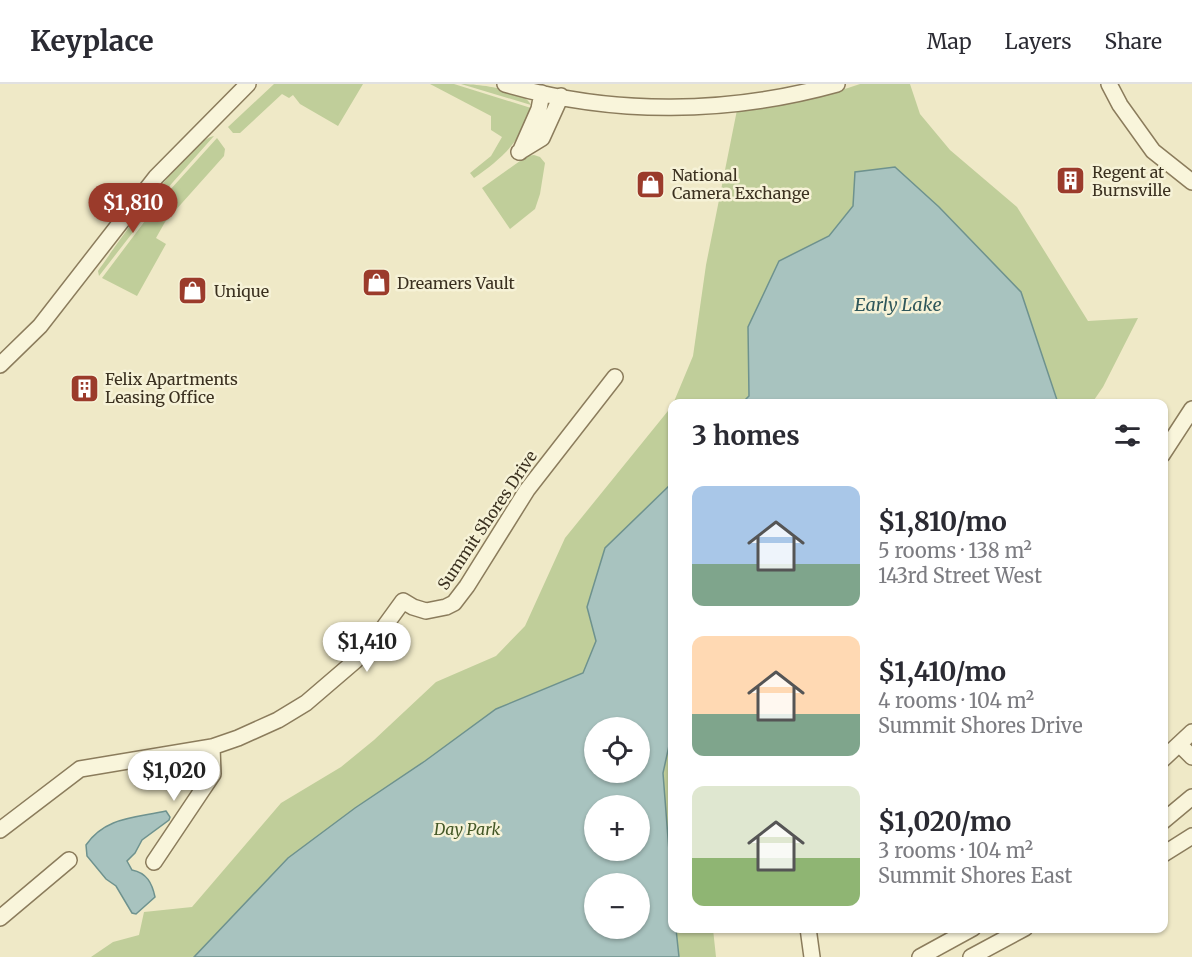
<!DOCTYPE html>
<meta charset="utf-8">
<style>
:root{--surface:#fff;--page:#f7f7f7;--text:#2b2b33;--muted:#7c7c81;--line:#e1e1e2;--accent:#9b3b2b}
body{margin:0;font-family:Merriweather,serif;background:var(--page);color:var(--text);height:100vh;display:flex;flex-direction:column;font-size:22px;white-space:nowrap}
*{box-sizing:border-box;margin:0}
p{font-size:20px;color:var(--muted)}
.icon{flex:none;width:33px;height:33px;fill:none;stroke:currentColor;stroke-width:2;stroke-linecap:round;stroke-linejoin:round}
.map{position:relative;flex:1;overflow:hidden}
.details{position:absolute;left:668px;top:315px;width:500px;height:534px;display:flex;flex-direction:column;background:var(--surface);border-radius:12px;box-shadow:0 2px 4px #0004}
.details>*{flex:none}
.buttons{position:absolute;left:584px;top:633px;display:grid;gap:12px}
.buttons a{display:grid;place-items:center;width:66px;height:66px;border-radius:50%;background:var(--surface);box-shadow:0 2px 4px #0004;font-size:30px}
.price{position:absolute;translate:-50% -51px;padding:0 14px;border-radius:21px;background:#fff;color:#222;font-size:20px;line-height:39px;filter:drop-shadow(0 2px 3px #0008)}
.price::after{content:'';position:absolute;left:50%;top:36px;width:18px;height:14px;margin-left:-9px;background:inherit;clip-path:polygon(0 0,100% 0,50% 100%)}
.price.current{background:var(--accent);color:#fff}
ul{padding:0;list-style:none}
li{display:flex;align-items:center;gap:18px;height:150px;padding:0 24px}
li span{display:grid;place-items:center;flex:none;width:168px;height:120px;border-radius:12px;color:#555}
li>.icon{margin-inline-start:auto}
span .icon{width:72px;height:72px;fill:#fffc;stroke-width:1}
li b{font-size:26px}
h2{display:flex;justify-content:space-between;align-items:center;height:72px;padding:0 24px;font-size:26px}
header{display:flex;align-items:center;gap:36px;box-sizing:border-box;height:84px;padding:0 30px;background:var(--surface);border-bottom:2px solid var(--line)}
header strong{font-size:28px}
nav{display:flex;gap:33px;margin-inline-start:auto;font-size:21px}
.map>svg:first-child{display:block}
.green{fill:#c0ce9a;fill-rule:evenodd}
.water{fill:#a8c3bf;stroke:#6e928e;stroke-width:1.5;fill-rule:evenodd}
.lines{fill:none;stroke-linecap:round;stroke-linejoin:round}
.minor-casing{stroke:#8b7c5c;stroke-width:18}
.minor{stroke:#f9f5db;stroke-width:15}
.labels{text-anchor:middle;stroke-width:5;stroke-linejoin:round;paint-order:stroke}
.poi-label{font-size:16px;fill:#3b3120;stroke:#f6f2d7;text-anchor:start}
.street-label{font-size:16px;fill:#3b3120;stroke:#f6f2d7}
.park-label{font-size:16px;font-style:italic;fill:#445826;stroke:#f6f2d7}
.water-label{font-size:18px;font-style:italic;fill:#2f575b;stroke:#f6f2d7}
</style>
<header>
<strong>Keyplace</strong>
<nav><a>Map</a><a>Layers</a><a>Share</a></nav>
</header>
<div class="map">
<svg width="1192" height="873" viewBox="0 0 1192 873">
<rect width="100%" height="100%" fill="#efe9c7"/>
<!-- green -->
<path class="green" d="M 274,0 L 363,0 L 338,42 L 300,20 L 293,11 L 289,14 L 282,10 L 240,49 L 233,49 L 228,43 Z
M 430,0 L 454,0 L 531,24 C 522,57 501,75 474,94 L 470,89 L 491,72 L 502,53 L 491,46 L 491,32 Z
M 461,0 C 477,0 524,5 531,21 Z
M 860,0 L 910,0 L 920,30 L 950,66 L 1017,123 L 1088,237 L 1138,234 L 1103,303 L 1092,319 L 673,320 L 693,272 L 706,181 L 737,26 C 779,21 820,14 860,0 Z
M 214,52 L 165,107 L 99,192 L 98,187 C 114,164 191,54 214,52 Z
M 217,54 L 225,65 L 224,72 L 165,138 L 156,154 L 166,160 L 137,212 L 102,194 L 160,117 Z
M 534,71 L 540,73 L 545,79 L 540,110 L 535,125 L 510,145 L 482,104 L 527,72 Z
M 672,322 L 672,844 L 713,845 L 716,873 L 91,873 L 113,858 L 139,851 L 144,828 L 192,823 L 281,719 L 341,683 L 374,656 L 436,598 L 496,572 L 525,542 L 565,454 ZM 594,644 L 639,644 L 639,688 L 594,688 ZM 594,722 L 639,722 L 639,766 L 594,766 ZM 594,800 L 639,800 L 639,844 L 594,844 Z"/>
<!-- water -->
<path class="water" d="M 895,83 L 939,123 L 1021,208 L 1057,316 L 1054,319 L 742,319 L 749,312 L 748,243 L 779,177 L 829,152 L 853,122 L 855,88 Z
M 672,399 L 672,648 L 663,689 L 672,806 L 672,844 L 676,845 L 679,873 L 194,873 L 288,774 L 355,724 L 425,677 L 496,625 L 583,589 L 596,557 L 587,523 L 605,464 ZM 594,644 L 639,644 L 639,688 L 594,688 ZM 594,722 L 639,722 L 639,766 L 594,766 ZM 594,800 L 639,800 L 639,844 L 594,844 Z
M 166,727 L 170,733 L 169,736 L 142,756 L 135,769 L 127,777 L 132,786 C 147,789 152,799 155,813 L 136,830 L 132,829 L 116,802 L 106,795 L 87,772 L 86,761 C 105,733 135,734 166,727 Z"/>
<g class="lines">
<defs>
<path id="minor" d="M 505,0 C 613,32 729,30 837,0
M 1109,0 L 1120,21 L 1153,67 L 1192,98
M 519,68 L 542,54 L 561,12
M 520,68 L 539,25 L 542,9
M 0,281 L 40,242 L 156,93 L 248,0
M 1162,371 L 1192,325
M 1179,660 L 1192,673
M 1162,676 L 1192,648
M 1162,738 L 1192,713
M 0,746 L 80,685 L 212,663 L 238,654 L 278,636 L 306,619 L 355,577 L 379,550 L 403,517 L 413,523 L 426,527 L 446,523 L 454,519 L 467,502 L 527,406 L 615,293
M 1162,771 L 1192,752
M 154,778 L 213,690 L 212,663
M 0,834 L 69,776
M 808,844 L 812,873
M 920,873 L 973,844
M 971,873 L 1025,844"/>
</defs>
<!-- minor casing -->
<use href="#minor" class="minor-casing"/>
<!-- minor -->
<use href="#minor" class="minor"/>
</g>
<!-- icons -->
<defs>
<symbol id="building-square" viewBox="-11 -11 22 22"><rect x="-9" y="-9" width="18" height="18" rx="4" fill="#9b3b2b" stroke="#f6f2d7"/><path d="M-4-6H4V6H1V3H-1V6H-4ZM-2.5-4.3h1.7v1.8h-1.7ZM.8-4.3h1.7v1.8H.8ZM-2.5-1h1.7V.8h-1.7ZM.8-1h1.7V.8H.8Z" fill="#fff"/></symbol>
<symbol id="shop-square" viewBox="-11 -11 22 22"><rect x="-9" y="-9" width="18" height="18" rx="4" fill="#9b3b2b" stroke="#f6f2d7"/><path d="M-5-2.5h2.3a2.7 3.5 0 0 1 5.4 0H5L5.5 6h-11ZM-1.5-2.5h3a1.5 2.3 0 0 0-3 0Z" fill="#fff"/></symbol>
</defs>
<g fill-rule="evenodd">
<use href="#building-square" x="1054" y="80" width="33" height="33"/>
<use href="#shop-square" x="634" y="84" width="33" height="33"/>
<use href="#shop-square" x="360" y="182" width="33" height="33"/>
<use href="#shop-square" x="176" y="190" width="33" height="33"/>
<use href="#building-square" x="68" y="288" width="33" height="33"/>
</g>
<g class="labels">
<!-- poi labels -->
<g class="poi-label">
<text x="1092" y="94">Regent at<tspan x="1092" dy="18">Burnsville</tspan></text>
<text x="672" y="97">National<tspan x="672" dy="18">Camera Exchange</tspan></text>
<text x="397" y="205">Dreamers Vault</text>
<text x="214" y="213">Unique</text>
<text x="105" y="301">Felix Apartments<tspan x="105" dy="18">Leasing Office</tspan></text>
</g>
<!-- street labels -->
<g class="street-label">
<text transform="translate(487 436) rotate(-56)" y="6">Summit Shores Drive</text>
</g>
<!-- park labels -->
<g class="park-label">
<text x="467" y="751">Day Park</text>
</g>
<!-- water labels -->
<g class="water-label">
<text x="898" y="227">Early Lake</text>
</g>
</g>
</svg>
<div class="buttons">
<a><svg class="icon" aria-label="locate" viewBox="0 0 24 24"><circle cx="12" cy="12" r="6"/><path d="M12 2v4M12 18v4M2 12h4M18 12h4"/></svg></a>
<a>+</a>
<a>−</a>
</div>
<b class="price current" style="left:133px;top:150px">$1,810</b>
<b class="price" style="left:367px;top:589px">$1,410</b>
<b class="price" style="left:174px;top:718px">$1,020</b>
<section class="details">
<h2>3 homes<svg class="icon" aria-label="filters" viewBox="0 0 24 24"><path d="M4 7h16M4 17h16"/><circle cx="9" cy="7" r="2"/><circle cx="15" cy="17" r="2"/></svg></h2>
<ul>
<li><span style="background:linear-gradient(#a9c7e8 65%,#7fa58c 0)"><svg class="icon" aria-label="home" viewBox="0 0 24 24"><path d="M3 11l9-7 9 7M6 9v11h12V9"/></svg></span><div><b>$1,810/mo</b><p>5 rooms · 138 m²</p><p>143rd Street West</p></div></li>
<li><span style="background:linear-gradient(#ffd9b3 65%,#7fa58c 0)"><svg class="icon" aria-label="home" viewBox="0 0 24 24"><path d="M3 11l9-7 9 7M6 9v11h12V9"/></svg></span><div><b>$1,410/mo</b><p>4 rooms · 104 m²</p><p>Summit Shores Drive</p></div></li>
<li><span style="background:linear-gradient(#dfe7d0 60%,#8fb573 0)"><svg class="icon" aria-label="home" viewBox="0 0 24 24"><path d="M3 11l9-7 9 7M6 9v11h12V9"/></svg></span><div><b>$1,020/mo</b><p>3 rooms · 104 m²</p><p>Summit Shores East</p></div></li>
</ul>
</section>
</div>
